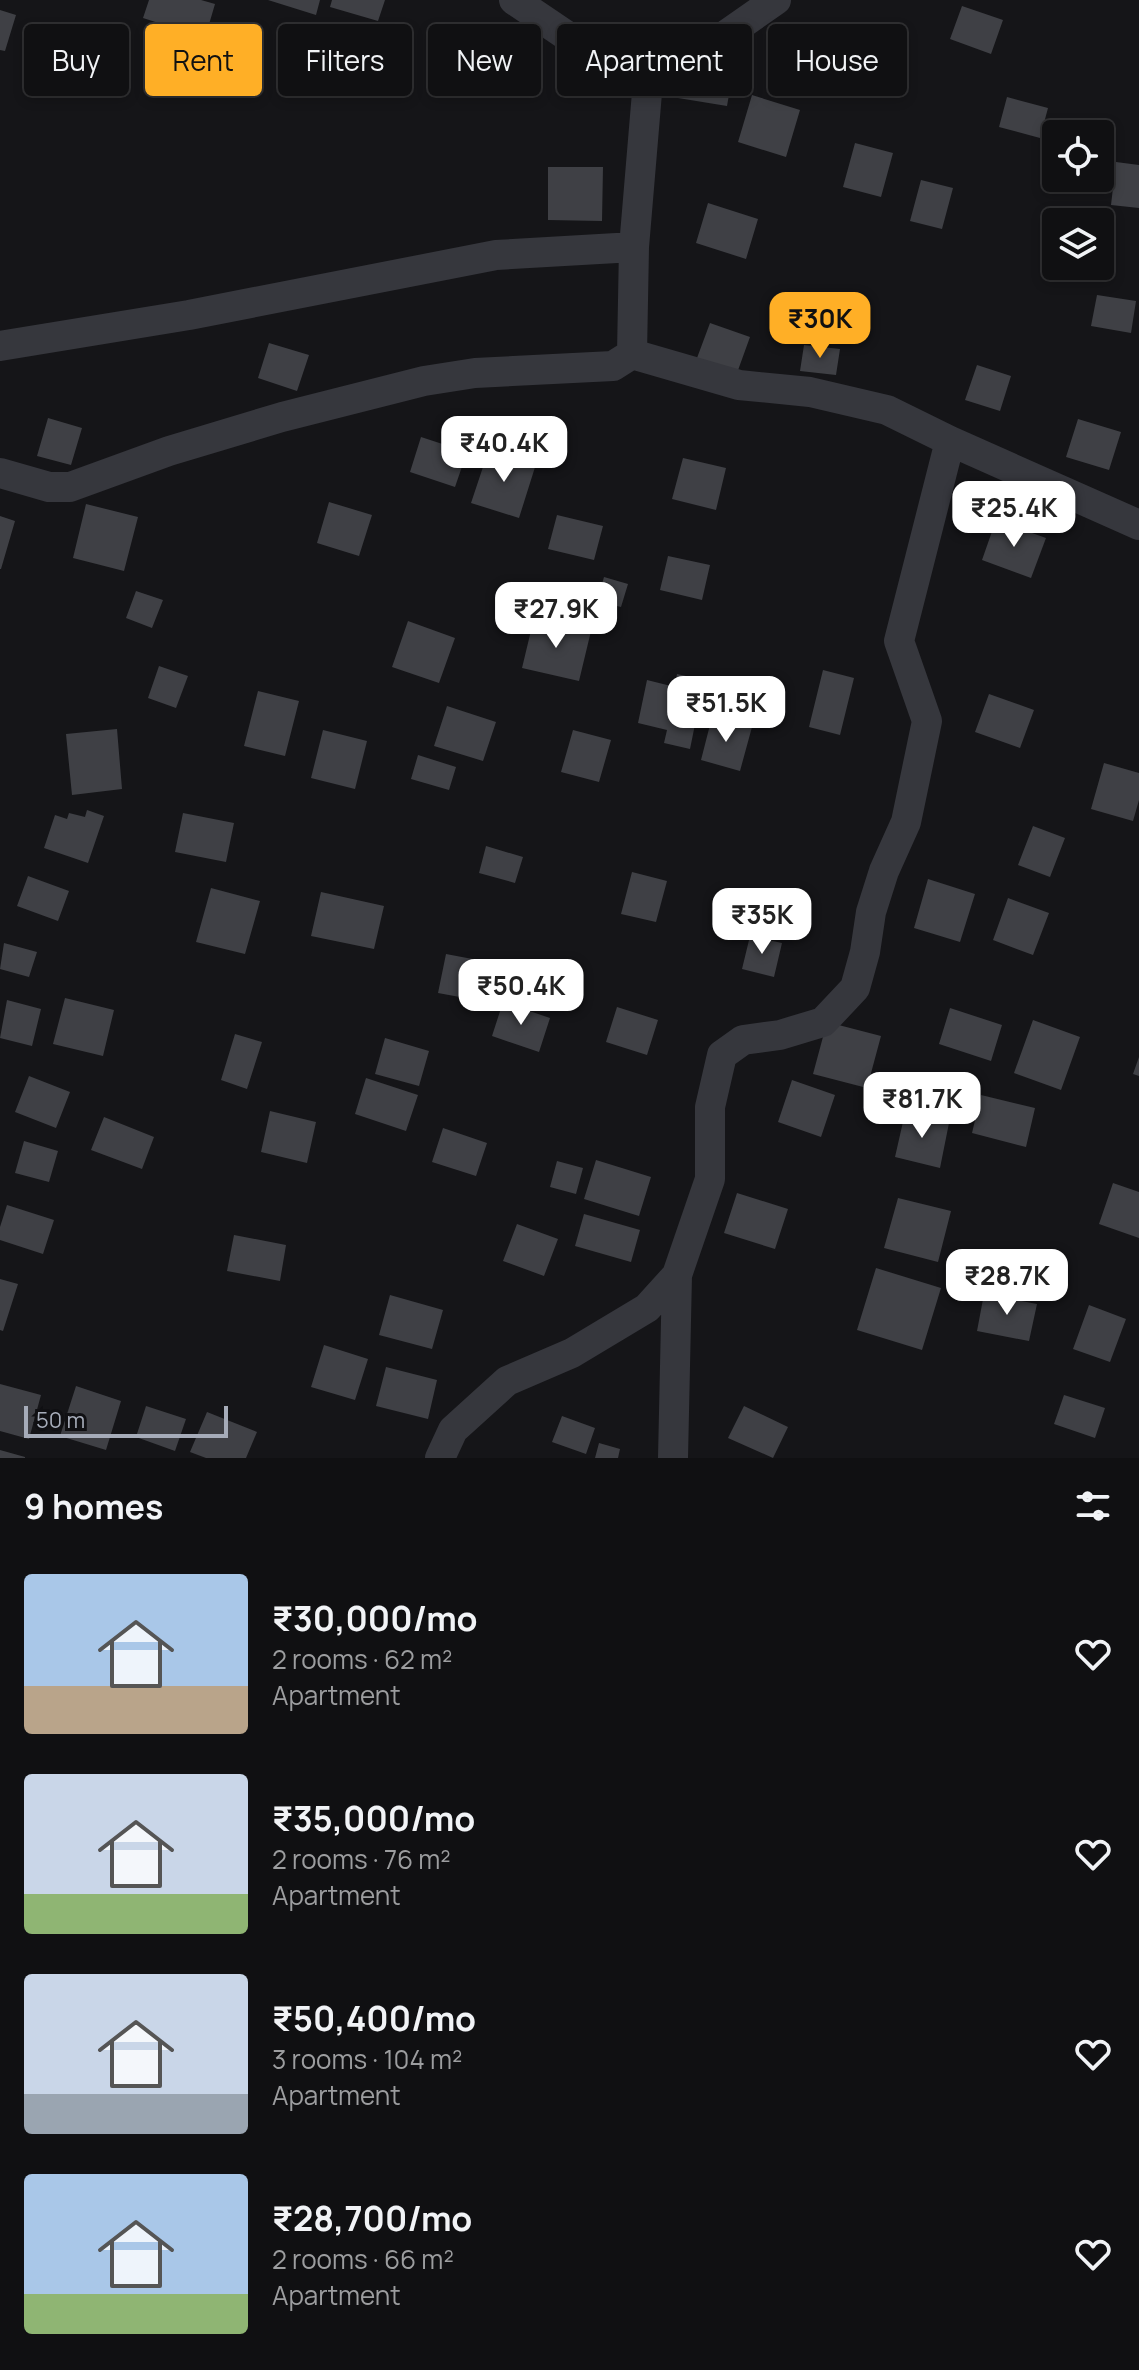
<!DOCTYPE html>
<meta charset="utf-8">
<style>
:root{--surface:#101012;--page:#1e1e20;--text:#f1f3f6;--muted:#9c9d9f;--line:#303032;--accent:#ffaf26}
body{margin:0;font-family:Manrope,sans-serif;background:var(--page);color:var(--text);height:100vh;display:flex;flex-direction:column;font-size:30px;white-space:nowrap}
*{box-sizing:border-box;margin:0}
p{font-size:26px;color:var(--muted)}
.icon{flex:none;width:44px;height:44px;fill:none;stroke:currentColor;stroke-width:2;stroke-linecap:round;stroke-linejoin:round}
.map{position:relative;height:1458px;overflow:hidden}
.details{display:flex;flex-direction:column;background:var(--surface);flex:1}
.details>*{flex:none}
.top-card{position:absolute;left:24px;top:24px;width:1092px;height:72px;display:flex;gap:16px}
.controls{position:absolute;left:1042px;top:120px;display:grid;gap:16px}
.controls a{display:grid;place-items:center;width:72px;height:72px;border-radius:8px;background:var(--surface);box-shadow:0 4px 12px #0003,0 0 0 2px var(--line);font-size:40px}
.scale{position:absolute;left:24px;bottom:20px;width:204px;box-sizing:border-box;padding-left:8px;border:4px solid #a6acb9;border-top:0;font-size:22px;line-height:28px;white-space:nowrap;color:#a6acb9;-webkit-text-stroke:6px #101013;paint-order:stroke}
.price{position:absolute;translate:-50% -68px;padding:0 18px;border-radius:16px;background:#fff;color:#222;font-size:26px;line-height:52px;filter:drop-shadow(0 2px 4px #0008)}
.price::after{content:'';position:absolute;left:50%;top:48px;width:24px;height:18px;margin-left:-12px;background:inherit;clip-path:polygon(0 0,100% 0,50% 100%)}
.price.active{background:var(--accent);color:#111}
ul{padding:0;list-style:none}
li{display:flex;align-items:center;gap:24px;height:200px;padding:0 24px}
li span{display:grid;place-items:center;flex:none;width:224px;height:160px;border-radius:8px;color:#555}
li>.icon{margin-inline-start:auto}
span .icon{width:96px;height:96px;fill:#fffc;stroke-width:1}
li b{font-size:34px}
h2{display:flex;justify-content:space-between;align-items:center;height:96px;padding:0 24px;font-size:34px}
.pill{padding:0 28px;border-radius:8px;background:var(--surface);box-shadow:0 4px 12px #0003,0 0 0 2px var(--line);font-size:28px;line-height:72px}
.pill.active{background:var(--accent);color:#111}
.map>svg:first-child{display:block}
.building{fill:#3f4045}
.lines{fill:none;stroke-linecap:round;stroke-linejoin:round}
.street{stroke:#36373d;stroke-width:30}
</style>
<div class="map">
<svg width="1139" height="1458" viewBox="0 0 1139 1458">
<rect width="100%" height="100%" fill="#151518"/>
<!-- building -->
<path class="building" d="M 149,0 L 201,0 L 215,4 L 205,38 L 143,18 Z
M 268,0 L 320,0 L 316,15 Z
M 332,0 L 385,0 L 378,21 L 330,7 Z
M 962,6 L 1003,20 L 991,54 L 950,39 Z
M 0,10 L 16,15 L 5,51 L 0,50 Z
M 45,36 L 87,46 L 78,87 L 36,77 Z
M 683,64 L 733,72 L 727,106 L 678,98 Z
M 752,95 L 800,110 L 786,157 L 738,142 Z
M 1007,97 L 1048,108 L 1040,138 L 999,127 Z
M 855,143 L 893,153 L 881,197 L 843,187 Z
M 1116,162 L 1139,165 L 1139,208 L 1111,205 Z
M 548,167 L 603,167 L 602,221 L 548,220 Z
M 921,180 L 953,188 L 942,229 L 910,221 Z
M 708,203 L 758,219 L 746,259 L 696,243 Z
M 1097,295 L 1136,301 L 1131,333 L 1091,326 Z
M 710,323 L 750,337 L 737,373 L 697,358 Z
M 269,343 L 309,355 L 297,391 L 258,378 Z
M 804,345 L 840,349 L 836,375 L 800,371 Z
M 977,365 L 1011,376 L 1000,411 L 965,400 Z
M 48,418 L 82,428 L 71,465 L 37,456 Z
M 1078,419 L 1121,432 L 1109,470 L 1066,457 Z
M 421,437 L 467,452 L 455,487 L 410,472 Z
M 489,449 L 536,464 L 519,518 L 471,503 Z
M 683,458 L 726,468 L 716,510 L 672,499 Z
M 329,502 L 372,515 L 359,556 L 317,543 Z
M 86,504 L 138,517 L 124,571 L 73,558 Z
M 557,515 L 603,526 L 594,560 L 548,549 Z
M 0,516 L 15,521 L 1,569 L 0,569 Z
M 996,520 L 1046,538 L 1031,578 L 982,560 Z
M 668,556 L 710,565 L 702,600 L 660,590 Z
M 604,577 L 628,584 L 621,607 L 597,601 Z
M 136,591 L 163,600 L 152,628 L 126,618 Z
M 534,618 L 591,631 L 579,681 L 522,668 Z
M 408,621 L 455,638 L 439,683 L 392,667 Z
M 159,666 L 188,676 L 176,708 L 148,698 Z
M 823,670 L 854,678 L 840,735 L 809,727 Z
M 677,674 L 704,680 L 690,749 L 664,743 L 667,730 L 638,723 L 647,680 L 675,687 Z
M 258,691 L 299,701 L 285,756 L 244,746 Z
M 989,694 L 1034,710 L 1020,748 L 975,732 Z
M 447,706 L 496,722 L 483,761 L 434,746 Z
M 712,717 L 752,727 L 740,771 L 701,760 Z
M 117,729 L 122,789 L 72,795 L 66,734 Z
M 323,730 L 367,741 L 355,789 L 311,778 Z
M 573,730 L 611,740 L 599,782 L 561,772 Z
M 418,755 L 456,767 L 449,790 L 411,779 Z
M 1104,763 L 1139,773 L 1139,800 L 1133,821 L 1091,809 Z
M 87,810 L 104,816 L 88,863 L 44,848 L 55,815 L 67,819 L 69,813 L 85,817 Z
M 183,813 L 234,823 L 226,862 L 175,852 Z
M 1033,826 L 1065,838 L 1050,877 L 1018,865 Z
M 486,846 L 523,857 L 515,883 L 479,873 Z
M 632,872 L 667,881 L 656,922 L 621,914 Z
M 28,876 L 69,891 L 58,921 L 17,906 Z
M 928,879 L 975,894 L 960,942 L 914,928 Z
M 211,888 L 260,901 L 245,954 L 196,942 Z
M 321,892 L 384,906 L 374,949 L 311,936 Z
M 1008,898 L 1049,913 L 1033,955 L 993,940 Z
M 750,936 L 782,943 L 774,977 L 742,969 Z
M 4,943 L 37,952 L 29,977 L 0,969 Z
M 446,954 L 483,961 L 476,1000 L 438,993 Z
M 65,998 L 114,1010 L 103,1056 L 53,1044 Z
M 7,1000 L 41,1009 L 32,1046 L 0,1038 Z
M 503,1002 L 550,1018 L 539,1052 L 492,1036 Z
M 617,1007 L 658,1020 L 647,1055 L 606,1042 Z
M 950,1008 L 1002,1025 L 991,1061 L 939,1044 Z
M 1033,1020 L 1080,1037 L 1061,1090 L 1014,1073 Z
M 827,1022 L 881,1036 L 867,1088 L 813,1074 Z
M 235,1034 L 262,1042 L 247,1089 L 221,1080 Z
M 385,1038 L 429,1051 L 419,1086 L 375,1074 Z
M 1139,1057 L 1139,1076 L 1133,1074 Z
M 29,1076 L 70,1092 L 56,1128 L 15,1112 Z
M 366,1078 L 418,1095 L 406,1131 L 355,1114 Z
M 792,1080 L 835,1095 L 821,1137 L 778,1122 Z
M 981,1095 L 1035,1108 L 1026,1147 L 972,1133 Z
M 270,1111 L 316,1122 L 307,1163 L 261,1152 Z
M 905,1113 L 949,1123 L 940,1168 L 895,1157 Z
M 104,1117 L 154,1137 L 142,1169 L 91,1150 Z
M 443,1128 L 487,1143 L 476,1176 L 432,1162 Z
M 24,1141 L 58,1151 L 49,1182 L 15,1173 Z
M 596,1160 L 651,1177 L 639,1216 L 584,1199 Z
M 557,1161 L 583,1168 L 576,1194 L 550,1187 Z
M 1113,1183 L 1139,1192 L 1139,1238 L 1099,1224 Z
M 737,1193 L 788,1209 L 775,1249 L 724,1233 Z
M 898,1198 L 951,1211 L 938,1262 L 884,1248 Z
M 7,1205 L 54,1220 L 43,1254 L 0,1240 L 0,1227 Z
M 584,1214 L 640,1230 L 631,1262 L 575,1246 Z
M 517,1224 L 558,1239 L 544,1276 L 503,1261 Z
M 234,1235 L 286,1245 L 280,1281 L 227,1271 Z
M 876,1268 L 941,1288 L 922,1350 L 857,1330 Z
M 0,1279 L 18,1284 L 3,1331 L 0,1330 Z
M 984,1294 L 1037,1304 L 1029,1341 L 977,1331 Z
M 390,1295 L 443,1310 L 432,1349 L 379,1335 Z
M 1089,1305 L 1126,1319 L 1110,1362 L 1073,1349 Z
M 324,1345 L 368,1359 L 355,1400 L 311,1387 Z
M 386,1367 L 437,1380 L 428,1419 L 376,1406 Z
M 0,1384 L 41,1395 L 29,1439 L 0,1431 Z
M 76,1386 L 121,1401 L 106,1450 L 60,1436 Z
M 1064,1395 L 1105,1408 L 1095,1438 L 1054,1424 Z
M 146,1406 L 186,1419 L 175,1451 L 136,1437 Z
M 744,1406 L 788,1427 L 773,1458 L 728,1438 Z
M 207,1412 L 257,1432 L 246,1458 L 206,1458 L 190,1452 Z
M 562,1416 L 595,1428 L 586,1454 L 552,1442 Z
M 599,1443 L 620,1449 L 618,1458 L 595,1458 Z
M 0,1450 L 25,1457 L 25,1458 L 0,1458 Z"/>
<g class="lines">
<!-- street -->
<path class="street" d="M 514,0 L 579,44 L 710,46 L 776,0
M 634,247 L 651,45
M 0,346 L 189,315 L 496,255 L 634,247 L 632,354
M 0,473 L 49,487 L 70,487 L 169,451 L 282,417 L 424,381 L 475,373 L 613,366 L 632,354 L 739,385 L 810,392 L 887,410 L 950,441 L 1139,525
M 440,1458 L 453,1430 L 507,1381 L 572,1353 L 647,1308 L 677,1275 L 710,1179 L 710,1107 L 722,1055 L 743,1040 L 780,1035 L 823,1022 L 855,988 L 865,952 L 871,912 L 884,871 L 906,822 L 927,721 L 899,641 L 950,441
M 673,1458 L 677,1275"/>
</g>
</svg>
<div class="controls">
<a><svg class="icon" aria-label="locate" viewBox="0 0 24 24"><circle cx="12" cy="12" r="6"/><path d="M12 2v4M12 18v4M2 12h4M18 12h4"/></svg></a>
<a><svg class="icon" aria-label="layers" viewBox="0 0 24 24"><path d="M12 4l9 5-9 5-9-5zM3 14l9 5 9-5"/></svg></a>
</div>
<div class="scale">50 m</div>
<b class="price active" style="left:820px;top:360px">₹30K</b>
<b class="price" style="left:504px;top:484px">₹40.4K</b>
<b class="price" style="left:1014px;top:549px">₹25.4K</b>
<b class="price" style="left:556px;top:650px">₹27.9K</b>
<b class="price" style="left:726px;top:744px">₹51.5K</b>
<b class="price" style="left:762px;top:956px">₹35K</b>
<b class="price" style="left:521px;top:1027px">₹50.4K</b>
<b class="price" style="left:922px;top:1140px">₹81.7K</b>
<b class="price" style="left:1007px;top:1317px">₹28.7K</b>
<div class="top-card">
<a class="pill">Buy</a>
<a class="pill active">Rent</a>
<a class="pill">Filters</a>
<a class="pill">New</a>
<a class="pill">Apartment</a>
<a class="pill">House</a>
</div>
</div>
<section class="details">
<h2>9 homes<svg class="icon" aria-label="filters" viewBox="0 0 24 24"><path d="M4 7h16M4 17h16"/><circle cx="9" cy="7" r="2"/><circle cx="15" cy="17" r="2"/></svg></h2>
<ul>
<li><span style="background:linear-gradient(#a9c7e8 70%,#b9a48a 0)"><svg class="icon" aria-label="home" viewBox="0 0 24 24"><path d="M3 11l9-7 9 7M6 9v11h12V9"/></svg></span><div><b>₹30,000/mo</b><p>2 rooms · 62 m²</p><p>Apartment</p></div><svg class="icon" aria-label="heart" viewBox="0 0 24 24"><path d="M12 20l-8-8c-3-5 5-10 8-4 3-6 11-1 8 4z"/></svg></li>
<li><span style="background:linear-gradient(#c9d6e8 75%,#8fb573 0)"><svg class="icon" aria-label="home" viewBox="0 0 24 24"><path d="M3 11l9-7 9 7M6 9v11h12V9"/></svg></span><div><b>₹35,000/mo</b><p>2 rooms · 76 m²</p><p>Apartment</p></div><svg class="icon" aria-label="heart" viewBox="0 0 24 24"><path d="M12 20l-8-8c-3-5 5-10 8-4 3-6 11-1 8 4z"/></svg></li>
<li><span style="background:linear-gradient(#c9d6e8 75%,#9aa5b1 0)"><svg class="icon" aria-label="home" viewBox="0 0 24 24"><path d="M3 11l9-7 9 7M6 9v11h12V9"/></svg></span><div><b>₹50,400/mo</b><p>3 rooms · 104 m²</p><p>Apartment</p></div><svg class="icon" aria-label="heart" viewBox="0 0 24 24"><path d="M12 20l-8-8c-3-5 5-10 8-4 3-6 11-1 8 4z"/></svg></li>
<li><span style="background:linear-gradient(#a9c7e8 75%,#8fb573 0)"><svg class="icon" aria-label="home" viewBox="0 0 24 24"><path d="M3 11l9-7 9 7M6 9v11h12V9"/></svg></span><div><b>₹28,700/mo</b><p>2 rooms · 66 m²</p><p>Apartment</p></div><svg class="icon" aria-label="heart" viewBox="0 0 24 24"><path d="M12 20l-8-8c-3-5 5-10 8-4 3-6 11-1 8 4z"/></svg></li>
</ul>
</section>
